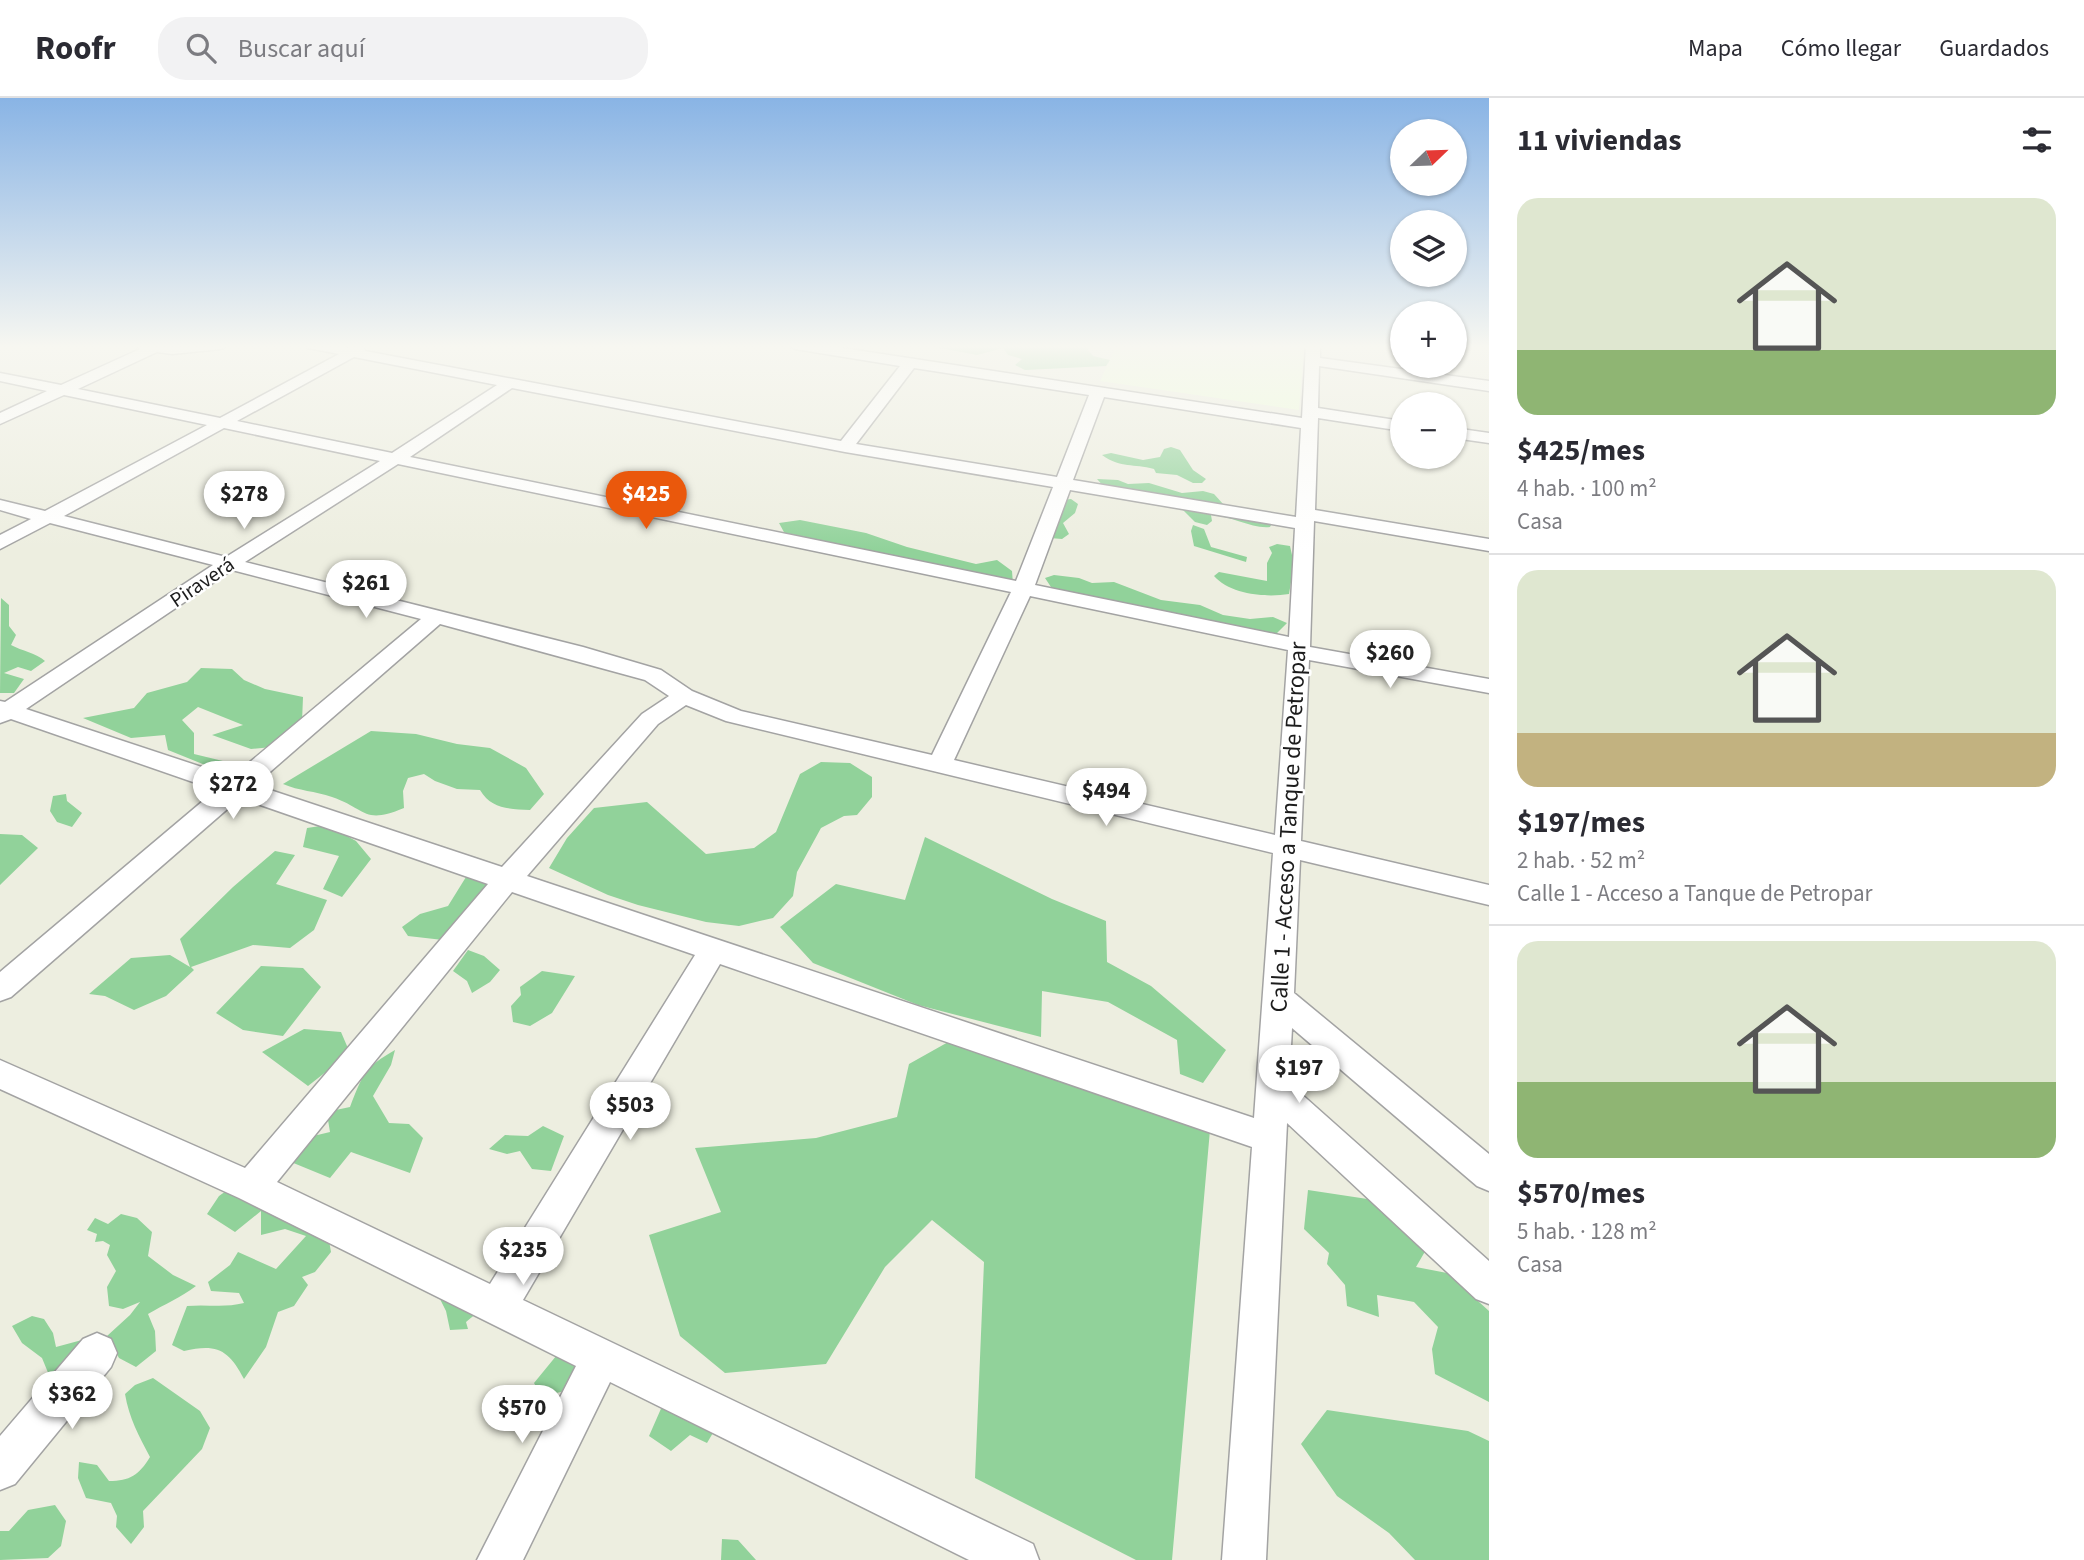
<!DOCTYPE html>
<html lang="es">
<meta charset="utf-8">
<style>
:root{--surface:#fff;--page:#f2f2f3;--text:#2b2b33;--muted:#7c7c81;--line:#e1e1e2;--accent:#ea580c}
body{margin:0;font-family:"Source Sans 3",sans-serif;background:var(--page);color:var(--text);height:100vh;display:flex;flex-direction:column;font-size:26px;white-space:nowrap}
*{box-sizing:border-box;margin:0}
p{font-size:23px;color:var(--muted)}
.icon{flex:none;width:38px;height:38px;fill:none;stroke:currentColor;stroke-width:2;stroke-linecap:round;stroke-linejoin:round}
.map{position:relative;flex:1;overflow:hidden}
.sheet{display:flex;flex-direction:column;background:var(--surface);width:595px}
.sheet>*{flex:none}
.needle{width:46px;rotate:67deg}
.fabs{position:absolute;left:1390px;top:21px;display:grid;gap:14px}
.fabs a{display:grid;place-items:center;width:77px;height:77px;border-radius:50%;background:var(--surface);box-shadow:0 2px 5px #0004;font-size:35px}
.price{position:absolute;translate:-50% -60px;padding:0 16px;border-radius:24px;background:#fff;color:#222;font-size:23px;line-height:46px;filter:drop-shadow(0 2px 4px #0008)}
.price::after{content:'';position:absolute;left:50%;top:42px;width:21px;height:16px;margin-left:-10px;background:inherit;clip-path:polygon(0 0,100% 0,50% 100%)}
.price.selected{background:var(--accent);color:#fff}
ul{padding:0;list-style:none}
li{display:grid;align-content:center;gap:14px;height:371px;padding:0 28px}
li+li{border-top:2px solid var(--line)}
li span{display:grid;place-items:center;height:217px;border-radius:21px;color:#555}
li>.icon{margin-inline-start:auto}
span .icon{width:126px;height:126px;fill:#fffc;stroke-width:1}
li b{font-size:30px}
h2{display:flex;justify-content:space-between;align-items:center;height:84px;padding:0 28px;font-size:30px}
header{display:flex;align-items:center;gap:42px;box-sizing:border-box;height:98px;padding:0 35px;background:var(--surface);border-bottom:2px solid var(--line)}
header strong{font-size:33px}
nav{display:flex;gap:38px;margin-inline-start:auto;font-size:24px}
.search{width:490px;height:63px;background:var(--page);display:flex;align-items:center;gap:18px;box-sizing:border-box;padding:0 24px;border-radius:28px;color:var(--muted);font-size:26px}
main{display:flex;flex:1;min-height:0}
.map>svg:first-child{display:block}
.education{fill:#eeffd9}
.forest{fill:#91d29a}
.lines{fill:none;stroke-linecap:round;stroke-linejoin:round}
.minor-casing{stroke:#a3a3a3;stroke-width:3}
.minor{fill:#fff;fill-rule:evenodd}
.labels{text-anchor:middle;stroke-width:5;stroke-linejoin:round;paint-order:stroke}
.far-street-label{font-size:21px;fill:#1c1c1c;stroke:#fff}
.street-label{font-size:24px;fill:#1c1c1c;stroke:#fff}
</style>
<header>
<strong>Roofr</strong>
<div class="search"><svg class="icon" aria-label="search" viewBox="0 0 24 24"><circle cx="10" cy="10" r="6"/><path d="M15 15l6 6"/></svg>Buscar aquí</div>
<nav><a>Mapa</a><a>Cómo llegar</a><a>Guardados</a></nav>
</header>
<main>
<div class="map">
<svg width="1489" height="1462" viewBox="0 0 1489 1462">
<rect width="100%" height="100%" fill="#edeee0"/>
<!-- education -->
<path class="education" d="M 1117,247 L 1279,247 L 1304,251 L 1299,312 L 1100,283 Z"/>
<!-- forest -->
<path class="forest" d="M 924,247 L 1089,247 L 1088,252 L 1093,258 L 1110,262 L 1106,268 L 1025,272 L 1015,267 L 1022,261 L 1008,257 L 1003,250 L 977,257 Z
M 1171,349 L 1180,352 L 1193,372 L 1206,381 L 1202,385 L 1193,385 L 1177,377 L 1156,375 L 1154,371 C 1133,365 1122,371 1102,357 L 1111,355 L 1143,362 L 1160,359 L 1164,351 Z
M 1097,381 L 1118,382 L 1128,386 L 1149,385 L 1182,395 L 1203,393 L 1214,396 L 1224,407 L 1218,409 L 1272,425 L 1270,429 C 1252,431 1232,418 1211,417 L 1212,423 L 1207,427 L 1195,424 L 1180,409 L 1105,390 Z
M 1071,401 L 1078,406 L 1075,415 L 1063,425 L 1069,436 L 1062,441 L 1050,440 L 1058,416 L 1064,412 L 1059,407 L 1062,402 Z
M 800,422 L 866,435 L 907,449 L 976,466 L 997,462 L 1012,473 L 1013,486 L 863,459 L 826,443 L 803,444 L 785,436 L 779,425 Z
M 1193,427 L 1204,431 L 1211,449 L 1247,459 L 1246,464 L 1194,448 L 1191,433 Z
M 1277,446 L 1290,448 L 1294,466 L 1289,496 C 1265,500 1230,496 1214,478 L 1219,474 L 1267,483 L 1267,465 L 1272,455 L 1269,449 Z
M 1054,477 L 1079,480 L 1092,485 L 1114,484 L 1161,502 L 1200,507 L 1223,517 L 1250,521 L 1273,519 L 1287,525 L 1277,535 L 1265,536 L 1099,504 L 1090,498 L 1053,492 L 1045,480 Z
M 1,500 L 9,507 L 9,528 L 16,537 L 11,547 C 22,553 36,555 45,563 L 31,573 L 18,569 L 4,575 L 24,581 L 14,595 L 0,595 Z
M 201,570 L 232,571 L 244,582 L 265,591 L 303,599 L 302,624 L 283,648 L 251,651 L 212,637 L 243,627 L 198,609 L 182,622 L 194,635 L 194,656 L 227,664 L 215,671 L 168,652 L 165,637 L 131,640 L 83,620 L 134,610 L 147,595 L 187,584 Z
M 371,633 L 416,636 L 457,646 L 490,650 L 526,670 L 544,696 L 530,712 C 509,711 491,711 480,692 L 457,691 L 435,683 L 424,676 L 408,680 L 403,693 L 404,710 C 363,727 367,711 332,699 C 315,693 299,693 283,686 Z
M 821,664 L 850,665 L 872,679 L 872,699 L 857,717 L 844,718 L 821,730 L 797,774 L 793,798 L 773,820 L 739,828 L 706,824 L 638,807 L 608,797 L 549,770 L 567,740 L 594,710 L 647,704 L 706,756 L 754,750 L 776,734 L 800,676 Z
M 66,696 L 67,703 L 82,715 L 72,729 L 57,724 L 50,713 L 53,698 Z
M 327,727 L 356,743 L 371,761 L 342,799 L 323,791 L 339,758 L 303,749 L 307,730 Z
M 0,736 L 22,737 L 38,750 L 0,787 Z
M 925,739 L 1052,801 L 1106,823 L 1107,864 L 1151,888 L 1226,952 L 1203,985 L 1180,976 L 1177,942 L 1108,904 L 1042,893 L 1041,939 L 918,907 L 813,865 L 780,829 L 836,786 L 905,802 Z
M 275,753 L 295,757 L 276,786 L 327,802 L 314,832 L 290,850 L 253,847 L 191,869 L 194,872 L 166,898 L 134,912 L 105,898 L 89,896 L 131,860 L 170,857 L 190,869 L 180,841 L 233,789 Z
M 466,779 L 491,781 L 470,816 L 443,842 L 408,838 L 402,829 L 420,816 L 448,808 Z
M 468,852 L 484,858 L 500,872 L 490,884 L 472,895 L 467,883 L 453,873 Z
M 261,868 L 303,870 L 321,889 L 283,938 L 243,932 L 216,915 Z
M 542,873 L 575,878 L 552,915 L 530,928 L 513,924 L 511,908 L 521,897 L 520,889 Z
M 304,931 L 341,934 L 350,955 L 308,988 L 262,954 Z
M 950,943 L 1210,1032 L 1172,1462 L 1136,1462 L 975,1380 L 984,1164 L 932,1122 L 885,1169 L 826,1266 L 725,1275 L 680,1238 L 649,1137 L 721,1114 L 695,1050 L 816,1040 L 897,1019 L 909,966 Z
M 395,952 L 391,967 L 373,998 L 389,1025 L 409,1026 L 423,1040 L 410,1075 L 351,1054 L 330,1080 L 291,1064 L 305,1040 L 330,1034 L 328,1022 L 331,1013 L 350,1009 C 363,976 364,970 395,952 Z
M 543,1028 L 564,1038 L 551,1073 L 532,1071 L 520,1053 L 507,1056 L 489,1051 L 505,1037 L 528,1038 Z
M 233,1088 L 327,1131 L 331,1154 L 315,1174 L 302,1179 L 308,1187 L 294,1208 L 278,1214 L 266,1249 L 244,1281 C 229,1252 217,1245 184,1253 L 172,1247 L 187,1208 C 207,1206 224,1210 244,1205 L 239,1195 L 211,1193 L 208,1184 L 230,1167 L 238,1154 L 276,1171 L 306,1138 L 285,1131 L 261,1137 L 261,1113 L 235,1134 L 207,1116 L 219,1098 Z
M 1308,1092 L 1374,1102 L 1427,1150 L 1416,1169 L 1447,1175 L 1489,1213 L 1489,1304 L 1435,1276 L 1432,1251 L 1438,1229 L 1414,1204 L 1377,1197 L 1379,1219 L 1347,1208 L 1345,1187 L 1327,1166 L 1329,1155 L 1304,1131 Z
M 121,1116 L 137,1120 L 152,1134 L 148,1158 L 173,1177 L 196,1188 C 180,1200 165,1206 148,1216 L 155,1233 L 156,1253 L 136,1269 L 119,1260 L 107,1238 L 130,1217 L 140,1204 L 123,1211 L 109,1208 L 107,1189 L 116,1173 L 107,1157 L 110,1147 L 103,1143 L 95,1144 L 97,1136 L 87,1132 L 95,1120 L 108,1126 Z
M 439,1199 L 478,1214 L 466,1224 L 468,1231 L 450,1232 L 446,1213 Z
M 32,1218 L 44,1221 L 53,1235 L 56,1249 L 93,1239 L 64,1276 L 49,1277 L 42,1260 L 22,1245 L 12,1228 Z
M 561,1252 L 580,1259 L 574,1286 L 561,1294 L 541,1298 L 534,1285 Z
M 153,1280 L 200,1313 L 210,1330 L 202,1351 L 143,1413 L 144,1429 L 131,1446 L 116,1429 L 117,1418 L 111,1405 L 86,1400 L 78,1380 L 79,1364 L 97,1367 L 109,1383 C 130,1383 139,1377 150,1359 C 139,1338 129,1320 125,1296 L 135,1287 Z
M 667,1297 L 720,1323 L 707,1345 L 690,1337 L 671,1353 L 649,1338 Z
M 1327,1312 L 1468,1333 L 1489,1343 L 1489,1462 L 1415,1462 L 1389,1435 L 1337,1398 L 1301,1346 Z
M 55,1407 L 66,1423 L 61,1448 L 48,1460 L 0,1462 L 0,1433 L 9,1433 L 28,1412 Z
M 722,1441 L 738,1442 L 756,1462 L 721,1462 Z"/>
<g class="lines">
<defs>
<path id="minor" d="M 135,247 L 228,247 L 221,251 L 172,256 L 157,254 L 78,291 L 220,320 L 339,256 L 308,250 L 306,247 L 350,250 L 364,248 L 365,253 L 841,343 L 900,268 L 795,251 L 788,247 L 823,247 L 1302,320 L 1306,247 L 1320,247 L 1320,260 L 1489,283 L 1489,293 L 1319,268 L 1318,310 L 1402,323 L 1402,333 L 1318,320 L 1315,412 L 1489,441 L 1489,453 L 1314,423 L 1310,549 L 1489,581 L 1489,595 L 1309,562 L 1301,743 L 1489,787 L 1489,807 L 1300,762 L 1294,895 L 1489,1056 L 1489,1093 L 1477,1088 L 1292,930 L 1289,985 L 1489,1163 L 1489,1206 L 1476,1201 L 1287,1025 L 1266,1462 L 1222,1462 L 1252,1049 L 720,866 L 523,1202 L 1033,1446 L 1039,1462 L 969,1462 L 610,1284 L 523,1462 L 477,1462 L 576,1268 L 239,1100 L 0,991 L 0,962 L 245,1070 L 488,786 L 240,700 L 11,899 L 0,903 L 0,874 L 216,692 L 11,621 L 0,625 L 0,603 L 5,604 L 213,467 L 50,425 L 0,451 L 0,437 L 31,421 L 0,412 L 0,402 L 45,413 L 207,327 L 64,297 L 0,326 L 0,315 L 47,293 L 0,283 L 0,275 L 61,287 L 140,251 ZM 354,259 L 497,287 L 392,355 L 237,323 ZM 914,270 L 1089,297 L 1057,379 L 856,346 ZM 512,290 L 845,354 L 1053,389 L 1016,483 L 410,359 ZM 1104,299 L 1301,330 L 1296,419 L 1073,382 ZM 224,330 L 380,363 L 226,459 L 64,418 ZM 398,366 L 1011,494 L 932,657 L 741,613 L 692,593 L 661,572 L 583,549 L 245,464 ZM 1070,392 L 1295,430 L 1289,539 L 1035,487 ZM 232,472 L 421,521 L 232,679 L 26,611 ZM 1030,498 L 1288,552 L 1275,737 L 954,662 ZM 440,526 L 645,582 L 669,598 L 642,616 L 502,769 L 255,687 ZM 686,607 L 726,623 L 1273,755 L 1254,1020 L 527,778 L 658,626 ZM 512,794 L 695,857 L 490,1186 L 277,1084 Z
M 1454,330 L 1489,335 L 1489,345 L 1454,340 Z
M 97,1235 L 111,1241 L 117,1255 L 111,1269 L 15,1386 L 0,1392 L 0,1338 L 83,1241 Z"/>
</defs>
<!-- minor casing -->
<use href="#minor" class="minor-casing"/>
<!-- minor -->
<use href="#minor" class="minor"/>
</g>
<!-- sky -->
<linearGradient id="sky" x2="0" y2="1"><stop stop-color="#89b4e5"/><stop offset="0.55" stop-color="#f7f7f1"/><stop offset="1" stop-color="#f7f7f1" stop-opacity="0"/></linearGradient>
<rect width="1489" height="452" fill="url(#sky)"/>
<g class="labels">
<!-- far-street labels -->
<g class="far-street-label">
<text transform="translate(202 484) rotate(-34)" y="7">Piraverá</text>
</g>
<!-- street labels -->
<g class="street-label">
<text transform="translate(1288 729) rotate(-87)" y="8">Calle 1 - Acceso a Tanque de Petropar</text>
</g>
</g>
</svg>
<div class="fabs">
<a><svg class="needle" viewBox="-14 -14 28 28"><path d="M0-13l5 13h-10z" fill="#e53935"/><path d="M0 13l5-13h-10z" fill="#7c7c81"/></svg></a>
<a><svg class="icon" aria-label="layers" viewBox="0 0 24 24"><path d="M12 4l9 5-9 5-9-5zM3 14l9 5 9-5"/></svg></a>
<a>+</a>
<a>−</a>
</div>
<b class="price" style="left:244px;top:433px">$278</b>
<b class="price selected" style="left:646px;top:433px">$425</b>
<b class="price" style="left:366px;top:522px">$261</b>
<b class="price" style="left:1390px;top:592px">$260</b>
<b class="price" style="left:233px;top:723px">$272</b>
<b class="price" style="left:1106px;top:730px">$494</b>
<b class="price" style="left:1299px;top:1007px">$197</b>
<b class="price" style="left:630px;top:1044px">$503</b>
<b class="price" style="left:523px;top:1189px">$235</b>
<b class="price" style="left:72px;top:1333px">$362</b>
<b class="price" style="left:522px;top:1347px">$570</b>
</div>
<section class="sheet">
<h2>11 viviendas<svg class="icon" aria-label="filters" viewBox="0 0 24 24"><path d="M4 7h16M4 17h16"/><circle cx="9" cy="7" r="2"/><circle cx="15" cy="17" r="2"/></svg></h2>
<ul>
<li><span style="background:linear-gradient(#dfe7d0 70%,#8fb573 0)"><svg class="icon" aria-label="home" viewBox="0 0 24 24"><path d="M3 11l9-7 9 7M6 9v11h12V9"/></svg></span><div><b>$425/mes</b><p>4 hab. · 100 m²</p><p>Casa</p></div></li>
<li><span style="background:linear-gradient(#dfe7d0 75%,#c2b280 0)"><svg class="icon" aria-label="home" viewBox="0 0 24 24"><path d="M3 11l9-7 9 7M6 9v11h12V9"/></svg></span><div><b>$197/mes</b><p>2 hab. · 52 m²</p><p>Calle 1 - Acceso a Tanque de Petropar</p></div></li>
<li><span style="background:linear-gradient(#dfe7d0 65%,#8fb573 0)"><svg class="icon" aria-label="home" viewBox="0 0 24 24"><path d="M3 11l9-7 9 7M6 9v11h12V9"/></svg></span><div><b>$570/mes</b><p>5 hab. · 128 m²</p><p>Casa</p></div></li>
</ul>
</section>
</main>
